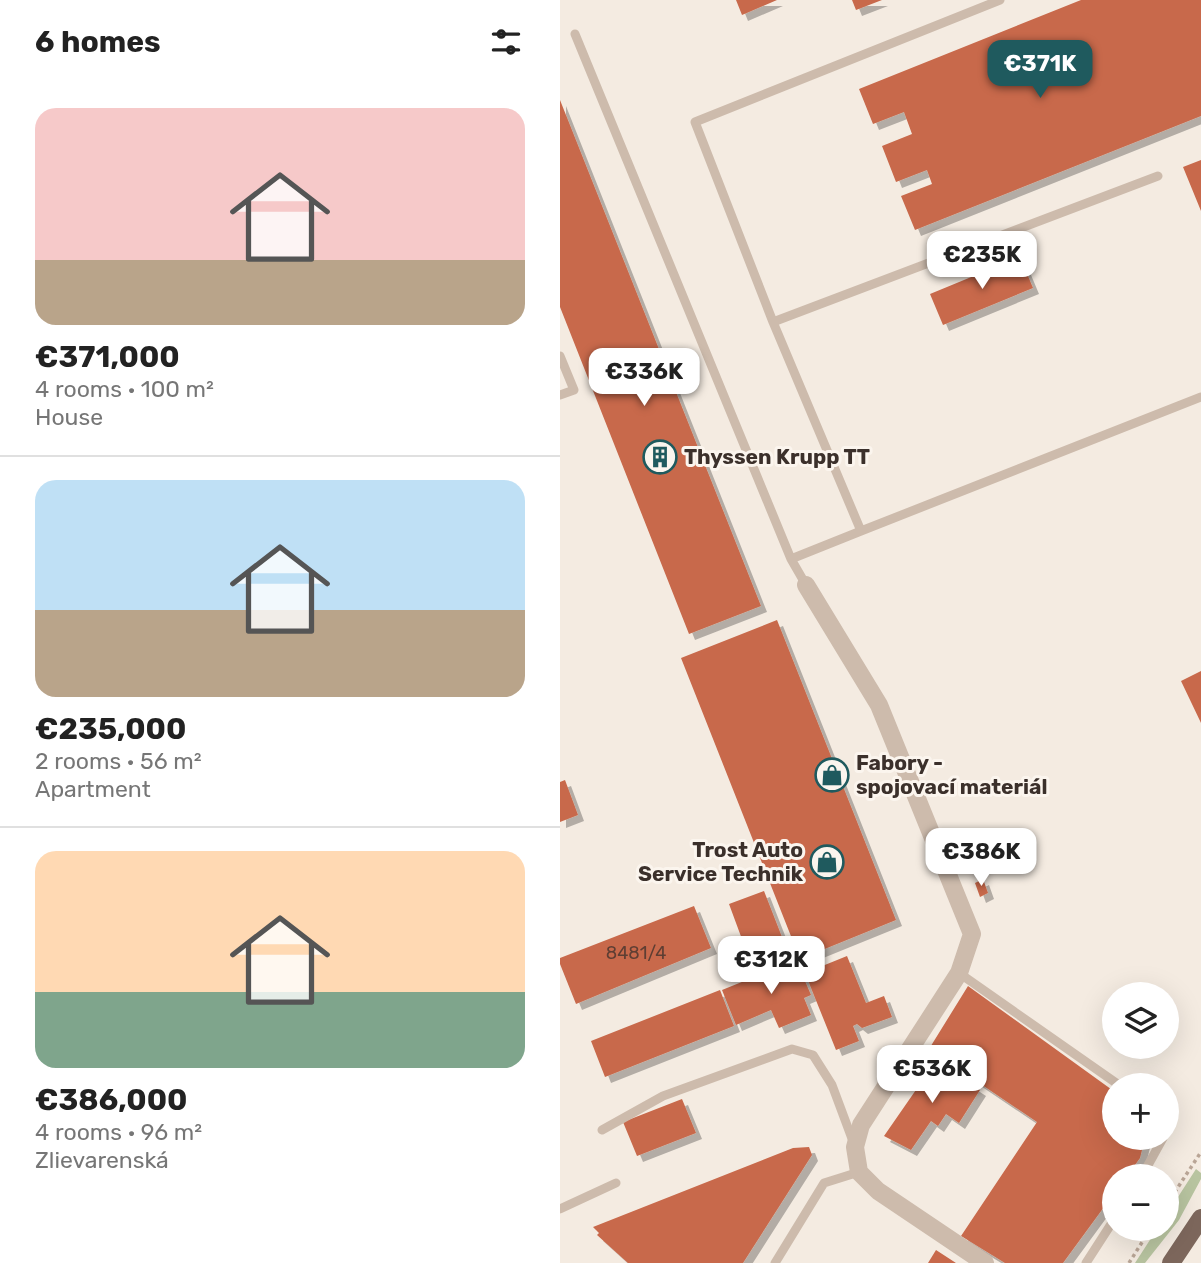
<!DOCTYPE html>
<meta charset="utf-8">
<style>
:root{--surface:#fff;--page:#f6f6f6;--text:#222;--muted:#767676;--line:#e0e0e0;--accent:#1f5a5e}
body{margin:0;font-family:Rubik,sans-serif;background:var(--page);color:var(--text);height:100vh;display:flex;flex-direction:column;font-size:26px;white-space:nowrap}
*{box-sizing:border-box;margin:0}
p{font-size:23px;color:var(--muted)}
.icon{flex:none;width:38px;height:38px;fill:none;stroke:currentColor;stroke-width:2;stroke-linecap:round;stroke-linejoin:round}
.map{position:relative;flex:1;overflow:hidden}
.side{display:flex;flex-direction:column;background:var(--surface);width:560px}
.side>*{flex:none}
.tools{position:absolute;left:542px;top:982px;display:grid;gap:14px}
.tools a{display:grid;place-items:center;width:77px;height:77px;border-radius:50%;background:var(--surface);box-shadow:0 7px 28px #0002;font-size:35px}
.price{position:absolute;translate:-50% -60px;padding:0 16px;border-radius:14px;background:#fff;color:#222;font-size:23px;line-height:46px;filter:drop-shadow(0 2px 4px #0008)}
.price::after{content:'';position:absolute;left:50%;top:42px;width:21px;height:16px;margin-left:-10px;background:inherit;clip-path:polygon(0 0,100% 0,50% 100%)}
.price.current{background:var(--accent);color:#fff}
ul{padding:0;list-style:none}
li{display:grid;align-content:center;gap:14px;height:371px;padding:0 35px}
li+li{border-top:2px solid var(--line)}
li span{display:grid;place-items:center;height:217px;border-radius:21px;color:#555}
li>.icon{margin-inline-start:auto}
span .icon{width:126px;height:126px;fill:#fffc;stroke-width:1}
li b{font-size:30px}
h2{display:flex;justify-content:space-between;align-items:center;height:84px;padding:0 35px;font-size:30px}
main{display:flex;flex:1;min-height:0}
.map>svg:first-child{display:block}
.green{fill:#b8c4a0}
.building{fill:#c8694b;filter:url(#shadow)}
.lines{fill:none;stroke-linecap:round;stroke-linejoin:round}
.path{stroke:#b9a596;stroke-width:3.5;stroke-dasharray:3.5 3.5;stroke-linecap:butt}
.service{stroke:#cdbbac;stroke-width:9}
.minor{stroke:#cdbbac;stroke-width:18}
.primary{stroke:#7d675c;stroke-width:18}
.labels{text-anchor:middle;stroke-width:6;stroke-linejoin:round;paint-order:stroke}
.number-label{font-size:18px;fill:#5e3e33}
.poi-label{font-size:21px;font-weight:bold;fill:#3b302b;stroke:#fbf5ee;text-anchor:start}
</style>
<main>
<section class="side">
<h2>6 homes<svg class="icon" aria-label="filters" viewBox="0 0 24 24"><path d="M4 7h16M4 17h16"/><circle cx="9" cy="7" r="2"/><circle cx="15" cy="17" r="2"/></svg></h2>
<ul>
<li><span style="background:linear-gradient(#f6c9c9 70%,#b9a48a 0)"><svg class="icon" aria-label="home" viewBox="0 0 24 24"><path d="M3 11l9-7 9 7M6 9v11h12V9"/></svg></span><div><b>€371,000</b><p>4 rooms · 100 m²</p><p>House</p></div></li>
<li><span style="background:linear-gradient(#bfe0f5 60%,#b9a48a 0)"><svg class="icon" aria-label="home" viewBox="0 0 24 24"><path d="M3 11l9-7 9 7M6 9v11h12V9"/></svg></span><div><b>€235,000</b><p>2 rooms · 56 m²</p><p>Apartment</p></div></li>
<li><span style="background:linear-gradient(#ffd9b3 65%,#7fa58c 0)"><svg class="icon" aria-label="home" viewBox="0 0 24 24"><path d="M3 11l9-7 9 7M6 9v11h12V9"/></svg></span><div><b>€386,000</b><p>4 rooms · 96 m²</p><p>Zlievarenská</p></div></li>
</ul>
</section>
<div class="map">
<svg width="641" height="1263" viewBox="0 0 641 1263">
<defs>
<filter id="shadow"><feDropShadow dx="6" dy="6" stdDeviation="0" flood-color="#0004"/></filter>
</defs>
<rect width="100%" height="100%" fill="#f4ebe1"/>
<!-- green -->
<path class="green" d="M 636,1169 L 641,1173 L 641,1179 L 619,1220 L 585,1263 L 575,1263 L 597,1229 L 607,1228 L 607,1214 Z"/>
<!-- building -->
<path class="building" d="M 176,0 L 217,0 L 182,15 Z
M 292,0 L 322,0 L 296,10 Z
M 521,0 L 641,0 L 641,116 L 355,230 L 341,196 L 372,184 L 367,170 L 336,182 L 322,146 L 352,134 L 344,112 L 313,124 L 299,89 Z
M 0,100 L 201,606 L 129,634 L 0,307 Z
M 641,160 L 641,211 L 623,167 Z
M 460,257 L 473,288 L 383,325 L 370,294 Z
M 217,620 L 336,920 L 240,959 L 121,658 Z
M 641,671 L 641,723 L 621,681 Z
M 5,780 L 18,815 L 0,822 L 0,782 Z
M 423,879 L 428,893 L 420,897 L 415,883 Z
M 204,891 L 229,955 L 193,969 L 169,904 Z
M 134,906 L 151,948 L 16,1004 L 0,964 L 0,958 Z
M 287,956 L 306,1003 L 324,996 L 332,1017 L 302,1028 L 297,1024 L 293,1026 L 299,1041 L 276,1050 L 245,973 Z
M 236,960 L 251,995 L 244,998 L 251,1015 L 219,1028 L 211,1010 L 176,1025 L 162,990 Z
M 408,986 L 555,1092 L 555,1138 L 585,1138 L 580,1158 L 567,1176 L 555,1176 L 555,1192 L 503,1263 L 445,1263 L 401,1236 L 477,1122 L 369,1049 Z
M 160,990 L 174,1026 L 45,1077 L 31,1041 Z
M 376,1061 L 420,1090 L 399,1123 L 386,1114 L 378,1126 L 371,1121 L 351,1150 L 324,1136 Z
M 122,1099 L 136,1133 L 77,1156 L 63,1122 Z
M 249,1147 L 252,1155 L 183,1263 L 68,1263 L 37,1235 L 39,1233 L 33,1227 L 233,1148 Z
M 376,1250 L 396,1263 L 368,1263 Z"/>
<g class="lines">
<!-- path -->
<path class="path" d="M 607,1204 L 641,1152
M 569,1263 L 591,1228"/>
<!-- service -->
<path class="service" d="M 15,34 L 231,559 L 301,531 L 213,322 L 135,122 L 440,0
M 213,322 L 598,176
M 0,356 L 14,390 L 0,395
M 301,531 L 641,397
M 231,559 L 246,585
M 399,973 L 559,1085
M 42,1130 L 103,1096 L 232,1049 L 253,1055 L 272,1085 L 294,1144
M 582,1176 L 603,1138
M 0,1209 L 56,1183
M 215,1263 L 264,1183 L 299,1172
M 526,1263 L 555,1218"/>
<!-- minor -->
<path class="minor" d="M 246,585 L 319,705 L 412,934 L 399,973 L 301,1125 L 295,1147 L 299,1172 L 318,1191 L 425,1263"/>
<!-- primary -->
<path class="primary" d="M 611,1263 L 641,1218"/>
</g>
<!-- icons -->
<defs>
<symbol id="building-ring" viewBox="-11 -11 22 22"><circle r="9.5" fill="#fbf5ee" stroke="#1f5a5e" stroke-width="1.5"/><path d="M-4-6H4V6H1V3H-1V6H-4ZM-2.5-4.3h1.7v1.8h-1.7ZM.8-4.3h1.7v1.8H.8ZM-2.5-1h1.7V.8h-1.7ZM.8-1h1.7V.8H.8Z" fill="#1f5a5e"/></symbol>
<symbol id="shop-ring" viewBox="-11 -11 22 22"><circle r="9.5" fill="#fbf5ee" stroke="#1f5a5e" stroke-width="1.5"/><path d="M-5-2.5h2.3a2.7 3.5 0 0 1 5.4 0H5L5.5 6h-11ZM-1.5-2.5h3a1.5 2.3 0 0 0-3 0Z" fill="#1f5a5e"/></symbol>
</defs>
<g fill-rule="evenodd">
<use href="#building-ring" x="81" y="438" width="38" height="38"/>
<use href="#shop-ring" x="253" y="756" width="38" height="38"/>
<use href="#shop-ring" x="248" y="843" width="38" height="38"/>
</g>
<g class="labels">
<!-- number labels -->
<g class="number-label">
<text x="76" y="959">8481/4</text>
</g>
<!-- poi labels -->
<g class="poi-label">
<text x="124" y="464">Thyssen Krupp TT</text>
<text x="296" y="770">Fabory -<tspan x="296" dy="24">spojovací materiál</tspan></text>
<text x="243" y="857" text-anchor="end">Trost Auto<tspan x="243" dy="24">Service Technik</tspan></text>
</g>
</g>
</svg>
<div class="tools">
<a><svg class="icon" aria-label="layers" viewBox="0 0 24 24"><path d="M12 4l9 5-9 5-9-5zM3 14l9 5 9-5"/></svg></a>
<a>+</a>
<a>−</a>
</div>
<b class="price current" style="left:480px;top:100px">€371K</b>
<b class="price" style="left:422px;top:291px">€235K</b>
<b class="price" style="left:84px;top:408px">€336K</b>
<b class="price" style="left:421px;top:888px">€386K</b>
<b class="price" style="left:211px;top:996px">€312K</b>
<b class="price" style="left:372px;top:1105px">€536K</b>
</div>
</main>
